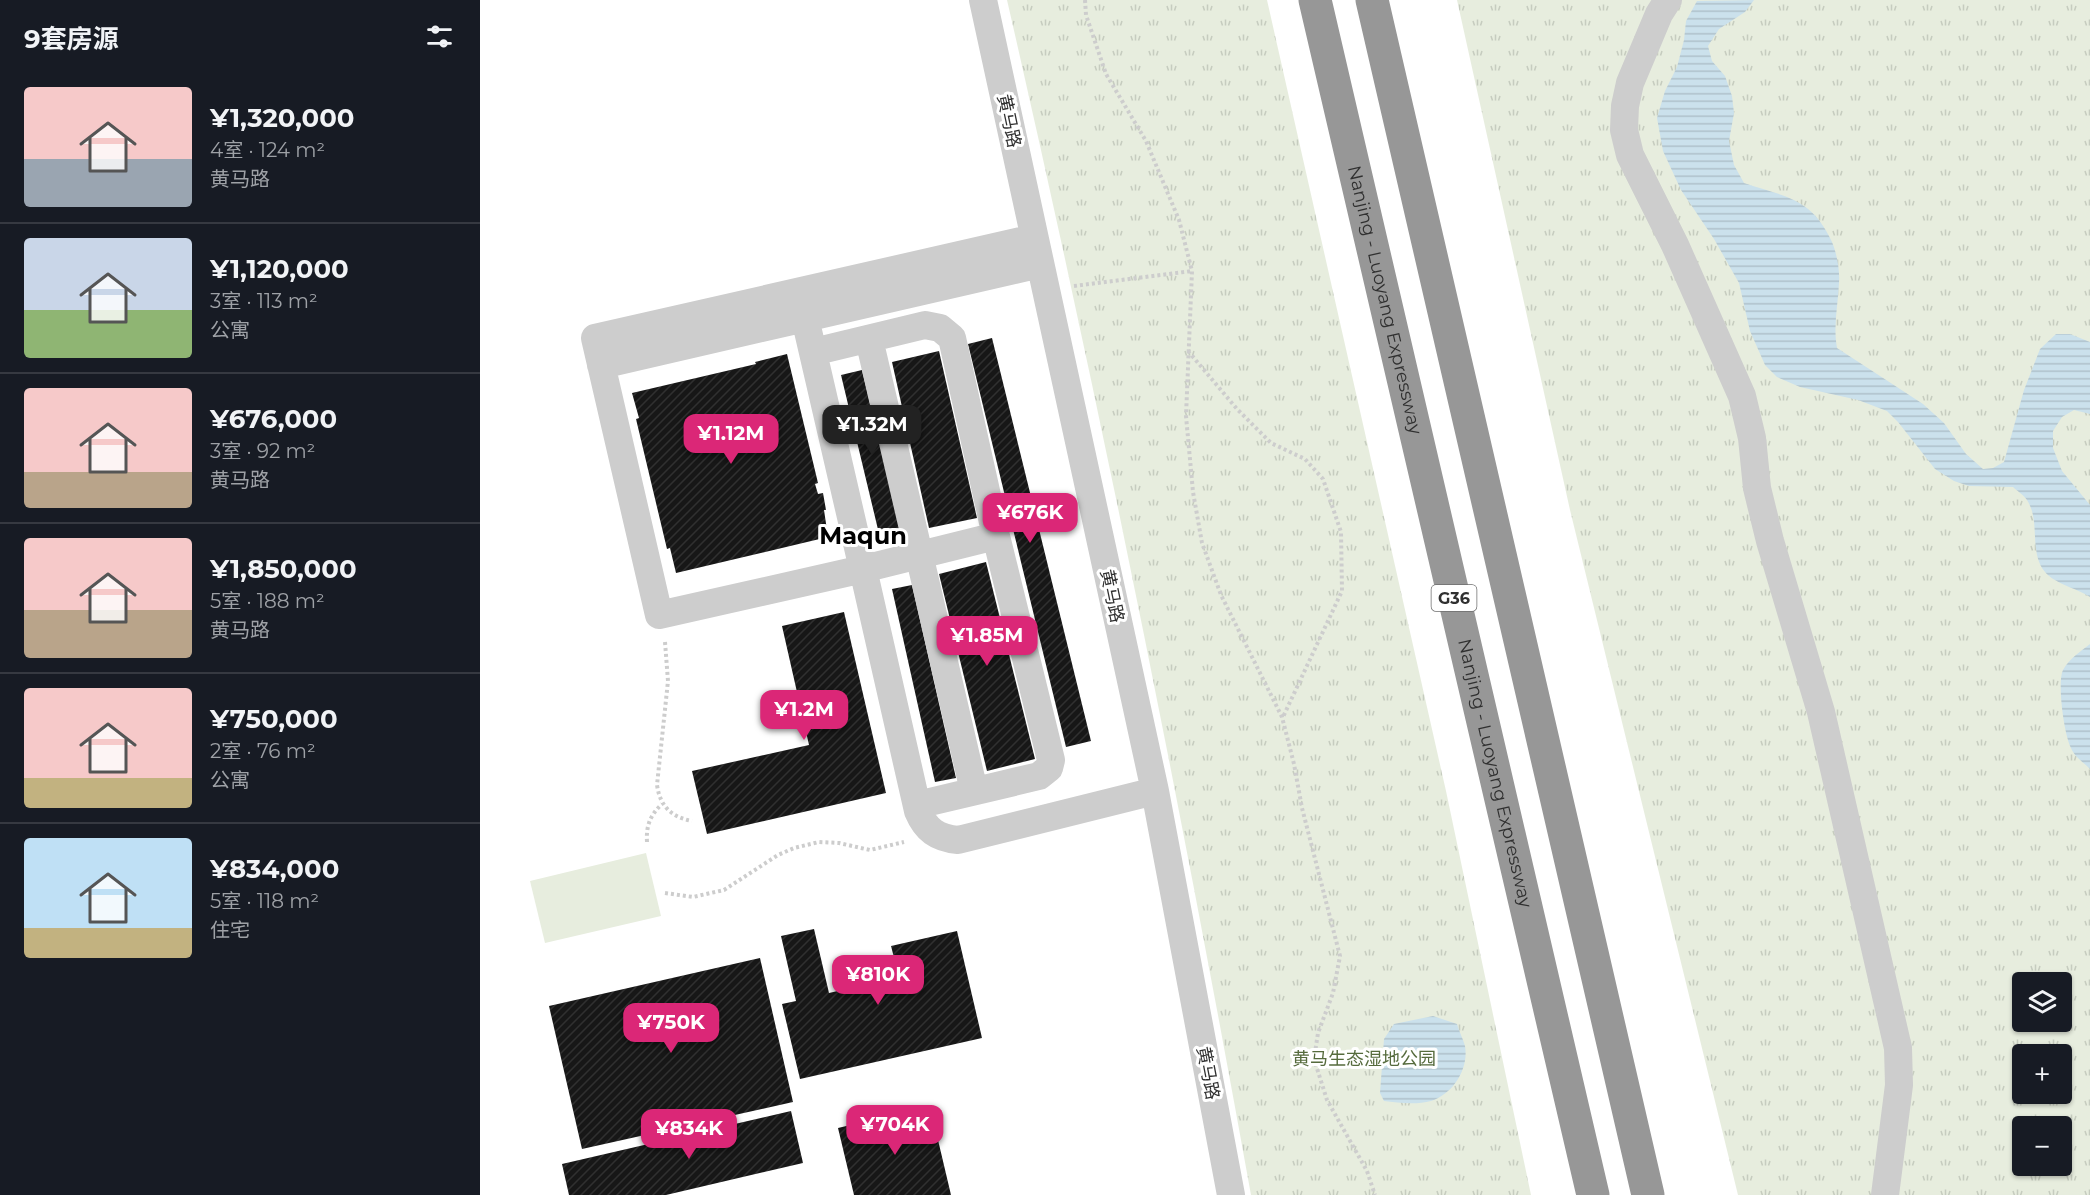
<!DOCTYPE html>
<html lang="zh">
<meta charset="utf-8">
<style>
:root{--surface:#171b24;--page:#242831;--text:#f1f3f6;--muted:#9ea1a6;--line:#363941;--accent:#db2777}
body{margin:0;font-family:Montserrat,"Noto Sans SC",sans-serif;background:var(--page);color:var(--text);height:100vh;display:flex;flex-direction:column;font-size:22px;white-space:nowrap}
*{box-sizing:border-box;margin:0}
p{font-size:20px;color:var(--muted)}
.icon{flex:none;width:33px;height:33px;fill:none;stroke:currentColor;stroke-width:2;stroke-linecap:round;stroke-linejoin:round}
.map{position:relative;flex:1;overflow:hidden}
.panel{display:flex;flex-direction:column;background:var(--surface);width:480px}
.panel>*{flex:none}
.buttons{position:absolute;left:1532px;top:972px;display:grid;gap:12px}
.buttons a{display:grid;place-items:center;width:60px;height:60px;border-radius:6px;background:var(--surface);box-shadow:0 2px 4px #0004;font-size:30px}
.price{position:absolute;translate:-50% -51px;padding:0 14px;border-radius:12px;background:var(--accent);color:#fff;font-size:20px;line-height:39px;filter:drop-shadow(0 2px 3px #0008)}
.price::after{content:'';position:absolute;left:50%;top:36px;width:18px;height:14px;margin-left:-9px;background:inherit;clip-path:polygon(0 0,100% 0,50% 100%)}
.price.selected{background:#222;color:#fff}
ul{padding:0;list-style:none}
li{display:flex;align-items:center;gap:18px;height:150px;padding:0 24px}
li+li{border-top:2px solid var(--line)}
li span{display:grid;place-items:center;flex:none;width:168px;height:120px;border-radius:6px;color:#555}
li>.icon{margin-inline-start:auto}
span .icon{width:72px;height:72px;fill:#fffc;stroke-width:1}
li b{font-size:26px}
h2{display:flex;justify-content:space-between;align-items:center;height:72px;padding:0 24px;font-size:26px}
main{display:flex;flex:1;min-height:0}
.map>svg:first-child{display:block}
.grass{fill:url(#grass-tufts);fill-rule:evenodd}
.pitch{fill:#e7edde}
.water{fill:url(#water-rules)}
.building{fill:url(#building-hatch)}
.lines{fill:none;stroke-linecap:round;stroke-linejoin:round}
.path{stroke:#cdcdcd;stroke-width:4;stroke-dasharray:3 3;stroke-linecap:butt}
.minor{stroke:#cdcdcd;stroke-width:28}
.highway{stroke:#979797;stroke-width:33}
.labels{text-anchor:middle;stroke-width:6;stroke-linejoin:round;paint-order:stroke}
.shield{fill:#fff;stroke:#6e6e6e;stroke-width:1.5}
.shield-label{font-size:16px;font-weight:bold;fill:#303030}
.street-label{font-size:18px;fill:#303030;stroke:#fff}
.park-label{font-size:18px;fill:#566b3d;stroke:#fff}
.district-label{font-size:24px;font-weight:bold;fill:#000;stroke:#fff}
</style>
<main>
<section class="panel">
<h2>9套房源<svg class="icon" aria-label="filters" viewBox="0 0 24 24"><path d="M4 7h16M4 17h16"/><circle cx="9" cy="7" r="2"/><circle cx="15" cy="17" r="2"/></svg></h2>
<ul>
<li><span style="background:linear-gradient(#f6c9c9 60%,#9aa5b1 0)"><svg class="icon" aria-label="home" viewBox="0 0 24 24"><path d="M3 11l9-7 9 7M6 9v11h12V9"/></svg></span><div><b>¥1,320,000</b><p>4室 · 124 m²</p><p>黄马路</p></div></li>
<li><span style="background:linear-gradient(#c9d6e8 60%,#8fb573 0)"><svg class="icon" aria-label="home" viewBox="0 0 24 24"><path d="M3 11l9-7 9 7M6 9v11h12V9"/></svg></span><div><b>¥1,120,000</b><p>3室 · 113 m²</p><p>公寓</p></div></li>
<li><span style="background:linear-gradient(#f6c9c9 70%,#b9a48a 0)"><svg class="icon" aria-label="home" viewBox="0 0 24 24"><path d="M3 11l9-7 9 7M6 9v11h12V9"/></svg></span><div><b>¥676,000</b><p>3室 · 92 m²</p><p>黄马路</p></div></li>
<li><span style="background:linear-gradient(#f6c9c9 60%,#b9a48a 0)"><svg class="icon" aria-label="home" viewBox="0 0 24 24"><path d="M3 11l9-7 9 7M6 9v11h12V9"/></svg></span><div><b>¥1,850,000</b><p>5室 · 188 m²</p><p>黄马路</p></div></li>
<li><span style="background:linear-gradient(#f6c9c9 75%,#c2b280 0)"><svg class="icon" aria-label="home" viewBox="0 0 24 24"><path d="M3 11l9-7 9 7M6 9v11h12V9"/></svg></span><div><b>¥750,000</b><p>2室 · 76 m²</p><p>公寓</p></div></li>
<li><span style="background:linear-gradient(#bfe0f5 75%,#c2b280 0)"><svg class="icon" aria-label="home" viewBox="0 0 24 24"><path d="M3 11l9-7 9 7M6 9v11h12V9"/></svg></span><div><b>¥834,000</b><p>5室 · 118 m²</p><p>住宅</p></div></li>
</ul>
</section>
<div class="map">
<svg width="1610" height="1195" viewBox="0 0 1610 1195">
<defs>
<pattern id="grass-tufts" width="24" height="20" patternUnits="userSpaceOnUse" patternTransform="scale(1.5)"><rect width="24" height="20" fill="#e7edde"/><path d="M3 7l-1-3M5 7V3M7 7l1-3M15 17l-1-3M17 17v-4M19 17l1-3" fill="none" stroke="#c6ccbf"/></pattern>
<pattern id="water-rules" width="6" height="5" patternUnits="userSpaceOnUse" patternTransform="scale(1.5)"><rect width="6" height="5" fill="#cbe1ec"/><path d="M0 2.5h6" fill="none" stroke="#afc1cb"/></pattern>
<pattern id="building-hatch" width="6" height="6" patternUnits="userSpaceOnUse" patternTransform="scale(1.5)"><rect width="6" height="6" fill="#171717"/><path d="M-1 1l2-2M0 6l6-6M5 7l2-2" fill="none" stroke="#303030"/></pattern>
</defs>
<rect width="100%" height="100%" fill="#fff"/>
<!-- grass -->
<path class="grass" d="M 527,0 L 787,0 L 966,791 L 1051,1195 L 771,1195 C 699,795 618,396 527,0 Z
M 977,0 L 1610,0 L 1610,1195 L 1258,1195 L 1090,510 ZM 1542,982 L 1581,982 L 1581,1022 L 1542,1022 ZM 1542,1054 L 1581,1054 L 1581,1094 L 1542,1094 ZM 1542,1126 L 1581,1126 L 1581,1166 L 1542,1166 Z"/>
<!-- pitch -->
<path class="pitch" d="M 166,853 L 181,916 L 65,943 L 50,881 Z"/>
<!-- water -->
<path class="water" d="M 1274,0 L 1265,12 L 1239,29 L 1228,46 L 1232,61 L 1245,76 L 1252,96 L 1254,113 L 1249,141 L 1254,165 L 1264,183 C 1306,197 1332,198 1352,242 C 1357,254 1360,271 1359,283 C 1358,305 1353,326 1357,348 L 1443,404 L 1464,423 L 1486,454 L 1503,469 L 1513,468 L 1524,462 L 1544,390 L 1560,349 L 1576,334 L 1590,334 L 1610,342 L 1610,414 L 1594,410 L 1582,417 L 1573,431 L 1573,448 L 1582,471 L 1610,505 L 1610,597 C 1595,587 1572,584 1562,568 C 1550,547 1560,520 1547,500 C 1544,495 1537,491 1533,487 L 1489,486 L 1474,481 L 1455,469 L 1418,422 L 1407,411 L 1378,400 L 1320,387 L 1297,377 L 1285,365 L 1270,331 L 1259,283 L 1234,239 L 1201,190 L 1183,151 L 1177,118 L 1185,91 L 1197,67 L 1204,40 L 1206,21 L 1217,1 Z
M 1610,644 L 1610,769 C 1604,763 1594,756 1591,748 C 1584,734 1577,683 1583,670 C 1589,659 1601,651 1610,644 Z
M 953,1016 L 977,1024 C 979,1031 983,1039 985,1046 C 989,1069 973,1094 951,1101 C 937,1105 918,1103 904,1101 L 900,1093 L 904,1039 L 914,1024 Z"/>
<!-- building -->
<path class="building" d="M 512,338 L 611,741 L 586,747 L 488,344 Z
M 459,351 L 497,518 L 449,528 L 412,362 Z
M 307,354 L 338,483 L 335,484 L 338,494 L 343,493 L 346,510 L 344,510 L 348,537 L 196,573 L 190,548 L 187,549 L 156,419 L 159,418 L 152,393 L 276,364 L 275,362 Z
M 382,370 L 422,537 L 401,542 L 361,375 Z
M 506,562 L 555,759 L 507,771 L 459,574 Z
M 432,585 L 476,778 L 455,782 L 412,589 Z
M 364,612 L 406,793 L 227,834 L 212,771 L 329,745 L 302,626 Z
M 334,929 L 349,993 L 419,977 L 411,946 L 477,931 L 502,1038 L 320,1079 L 302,1004 L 316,1001 L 301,936 Z
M 280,958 L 313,1102 L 102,1149 L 69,1006 Z
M 450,1106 L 471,1195 L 374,1195 L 358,1128 Z
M 311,1111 L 323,1163 L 186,1195 L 89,1195 L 82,1164 Z"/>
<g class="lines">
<!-- path -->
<path class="path" d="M 605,0 L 606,15 L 626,74 L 666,141 L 699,220 L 712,271 L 706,416 L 713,492 L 722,543 L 741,595 L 802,717 L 814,764 L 822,808 L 860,956 L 853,993 L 838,1033 L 834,1059 L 847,1100 L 887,1171 L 895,1195
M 594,286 L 712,271
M 708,351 L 757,409 L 791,443 L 825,459 L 843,479 L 861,532 L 862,591 L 803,717
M 185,642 L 188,681 L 177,785 C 180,806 191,817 212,821
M 167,842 C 166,826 170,815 182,804
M 185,893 L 213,897 L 244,890 L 298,855 L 314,848 L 339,842 L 359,843 L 390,850 L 424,842"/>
<!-- minor -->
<path class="minor" d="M 503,0 L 675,791 L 751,1195
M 1188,0 L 1179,14 L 1150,83 L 1145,106 L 1144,130 L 1150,155 L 1195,245 L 1262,396 L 1272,438 L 1277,488 L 1290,541 L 1341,712 L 1418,1048 L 1419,1085 L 1405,1195
M 554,238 L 115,338 L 179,615 L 383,569 L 325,318 L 560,264
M 389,339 L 494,791
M 333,352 L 445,325 L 460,328 L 472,338 L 516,536 L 571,760 L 569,768 L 559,776 L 437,805
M 121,365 L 325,318
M 516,536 L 383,569 L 438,811 C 446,830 457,838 478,840 L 675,791"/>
<!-- highway -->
<g class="highway">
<path id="s1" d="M 835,0 L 1113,1195"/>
<path d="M 892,0 L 1168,1195"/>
</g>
</g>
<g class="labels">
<!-- shield labels -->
<rect class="shield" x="951.5" y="585" width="45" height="26" rx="4.5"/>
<g class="shield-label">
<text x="974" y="604">G36</text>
</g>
<!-- street labels -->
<g class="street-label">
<text transform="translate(529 121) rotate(78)" y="6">黄马路</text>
<text dy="6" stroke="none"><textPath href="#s1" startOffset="308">Nanjing - Luoyang Expressway</textPath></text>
<text transform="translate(632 596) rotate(78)" y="6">黄马路</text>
<text dy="6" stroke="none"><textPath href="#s1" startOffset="794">Nanjing - Luoyang Expressway</textPath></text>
<text transform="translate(728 1073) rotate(79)" y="6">黄马路</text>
</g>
<!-- park labels -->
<g class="park-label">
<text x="884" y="1065">黄马生态湿地公园</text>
</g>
<!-- district labels -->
<g class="district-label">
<text x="383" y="544">Maqun</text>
</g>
</g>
</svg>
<div class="buttons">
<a><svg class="icon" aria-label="layers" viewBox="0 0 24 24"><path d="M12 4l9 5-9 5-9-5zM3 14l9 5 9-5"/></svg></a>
<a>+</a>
<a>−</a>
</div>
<b class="price selected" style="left:392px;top:456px">¥1.32M</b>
<b class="price" style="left:251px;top:465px">¥1.12M</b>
<b class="price" style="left:550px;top:544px">¥676K</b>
<b class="price" style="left:507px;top:667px">¥1.85M</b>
<b class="price" style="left:324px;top:741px">¥1.2M</b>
<b class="price" style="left:398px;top:1006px">¥810K</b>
<b class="price" style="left:191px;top:1054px">¥750K</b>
<b class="price" style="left:415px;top:1156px">¥704K</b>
<b class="price" style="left:209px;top:1160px">¥834K</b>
</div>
</main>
